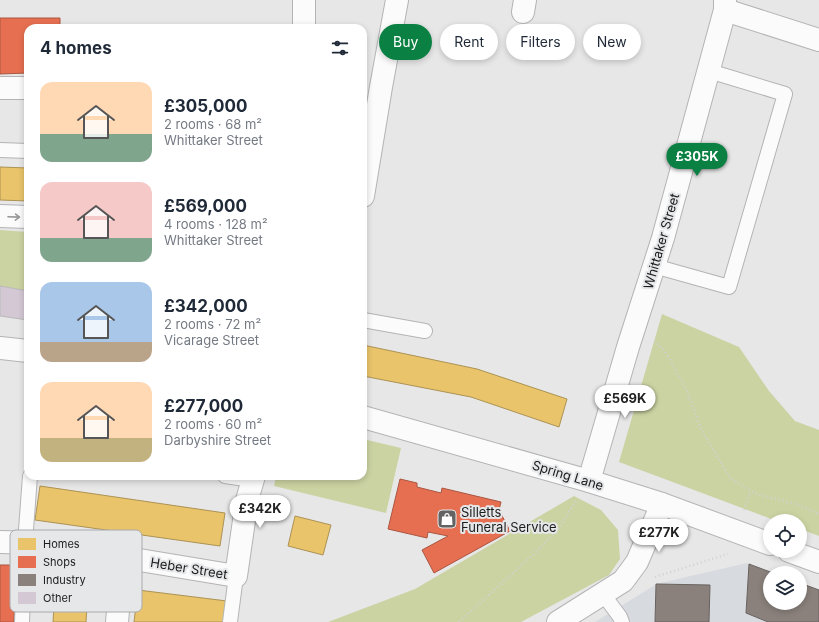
<!DOCTYPE html>
<meta charset="utf-8">
<style>
:root{--surface:#fff;--page:#f2f2f3;--text:#1f2937;--muted:#747a83;--accent:#0b8043}
body{margin:0;font-family:Inter,sans-serif;background:var(--page);color:var(--text);height:100vh;display:flex;flex-direction:column;font-size:15px;white-space:nowrap}
*{box-sizing:border-box;margin:0}
p{font-size:13px;color:var(--muted)}
.icon{flex:none;width:22px;height:22px;fill:none;stroke:currentColor;stroke-width:2;stroke-linecap:round;stroke-linejoin:round}
.map{position:relative;flex:1;overflow:hidden}
.sheet{position:absolute;left:24px;top:24px;width:343px;height:456px;display:flex;flex-direction:column;background:var(--surface);border-radius:12px;box-shadow:0 2px 6px #0003}
.sheet>*{flex:none}
.hud{position:absolute;left:379px;top:24px;width:380px;height:36px;display:flex;gap:8px}
.fabs{position:absolute;left:763px;top:514px;display:grid;gap:8px}
.fabs a{display:grid;place-items:center;width:44px;height:44px;border-radius:50%;background:var(--surface);box-shadow:0 2px 6px #0003;font-size:20px}
.price{position:absolute;translate:-50% -34px;padding:0 9px;border-radius:14px;background:#fff;color:#222;font-size:13px;line-height:26px;filter:drop-shadow(0 1px 2px #0008)}
.price::after{content:'';position:absolute;left:50%;top:24px;width:12px;height:9px;margin-left:-6px;background:inherit;clip-path:polygon(0 0,100% 0,50% 100%)}
.price.current{background:var(--accent);color:#fff}
ul{padding:0;list-style:none}
li{display:flex;align-items:center;gap:12px;height:100px;padding:0 16px}
li span{display:grid;place-items:center;flex:none;width:112px;height:80px;border-radius:12px;color:#555}
li>.icon{margin-inline-start:auto}
span .icon{width:48px;height:48px;fill:#fffc;stroke-width:1}
li b{font-size:17px}
h2{display:flex;justify-content:space-between;align-items:center;height:48px;padding:0 16px;font-size:17px}
.pill{padding:0 14px;border-radius:18px;background:var(--surface);box-shadow:0 2px 6px #0003;font-size:14px;line-height:36px}
.pill.current{background:var(--accent);color:#fff}
.map>svg:first-child{display:block}
.built{fill:#d7dadf}
.green{fill:#ccd3a2}
.homes{fill:#e9c46a;stroke:#ac9253}
.shops{fill:#e76f51;stroke:#aa5641}
.industry{fill:#8a817c;stroke:#696360}
.building{fill:#d5c8d5;stroke:#b8b8b9}
.lines{fill:none;stroke-linecap:round;stroke-linejoin:round}
.lane-casing{stroke:#b4b4b5;stroke-width:16}
.street-casing{stroke:#b4b4b5;stroke-width:24}
.primary-casing{stroke:#b4b4b5;stroke-width:24}
.path{stroke:#d1d1d2;stroke-width:2.5;stroke-dasharray:1 3;stroke-linecap:butt}
.lane{stroke:#fbfbfc;stroke-width:14}
.street{stroke:#fbfbfc;stroke-width:22}
.primary{stroke:#fbfbfc;stroke-width:22}
.oneway{stroke:#979798}
.labels{text-anchor:middle;stroke-width:4;stroke-linejoin:round;paint-order:stroke}
.street-label{font-size:13px;fill:#1c1c1d;stroke:#e6e7e9}
.poi-label{font-size:13px;fill:#1c1c1d;stroke:#e6e7e9;text-anchor:start}
.key{fill:#e6e7e9;stroke:#a9aaac;stroke-width:1}
.key-label{font-size:11px;fill:#1c1c1d}
</style>
<div class="map">
<svg width="819" height="622" viewBox="0 0 819 622">
<rect width="100%" height="100%" fill="#e7e7e8"/>
<!-- built -->
<path class="built" d="M 747,563 L 773,573 L 770,573 L 770,603 L 800,603 L 800,583 L 819,590 L 819,622 L 595,622 L 655,585 L 656,584 Z"/>
<!-- green -->
<path class="green" d="M 0,230 L 28,232 L 28,291 L 0,286 Z
M 662,314 L 739,347 L 769,391 L 795,421 L 819,430 L 819,536 L 800,529 L 800,521 L 777,521 L 619,462 Z
M 363,439 L 401,448 L 386,513 L 274,486 L 276,476 L 363,476 Z
M 574,496 L 601,510 L 618,530 L 620,559 L 609,575 L 521,622 L 328,622 L 415,589 Z"/>
<!-- homes -->
<path class="homes" d="M 0,167 L 28,168 L 28,201 L 0,200 Z
M 363,345 L 477,369 L 567,399 L 559,427 L 471,397 L 363,376 Z
M 40,486 L 225,513 L 220,546 L 35,520 Z
M 295,516 L 331,525 L 323,555 L 288,546 Z
M 56,571 L 89,573 L 86,622 L 53,622 Z
M 138,590 L 227,601 L 225,622 L 134,622 Z"/>
<!-- shops -->
<path class="shops" d="M 0,18 L 60,18 L 60,28 L 28,28 L 28,73 L 0,74 Z
M 400,479 L 417,483 L 417,487 L 441,493 L 442,488 L 501,502 L 499,510 L 510,531 L 434,573 L 422,550 L 448,536 L 428,532 L 427,538 L 388,529 Z
M 0,565 L 16,565 L 14,622 L 0,622 Z"/>
<!-- industry -->
<path class="industry" d="M 749,564 L 773,573 L 770,573 L 770,603 L 800,603 L 800,583 L 819,590 L 819,622 L 768,622 L 746,613 Z
M 656,584 L 710,585 L 709,622 L 655,622 Z"/>
<!-- building -->
<path class="building" d="M 0,286 L 28,291 L 28,320 L 0,316 Z"/>
<g class="lines">
<defs>
<path id="lane" d="M 0,150 L 28,151
M 654,266 L 729,287 L 785,94 L 709,71
M 363,320 L 425,331
M 225,476 L 253,480
M 603,594 L 620,617 L 622,622
M 22,622 L 25,543 L 30,476
M 230,622 L 236,576"/>
<path id="street" d="M 725,10 L 819,40
M 523,12 L 525,0
M 304,28 L 304,0
M 0,88 L 28,88
M 363,196 L 381,87 L 397,0
M 0,216 L 28,217
M 589,481 L 628,347 L 663,238 L 725,10 L 725,0
M 0,542 L 37,543 L 236,576 L 247,500 L 254,476
M 117,622 L 123,557
M 558,622 L 623,581 L 637,562 L 662,504"/>
<path id="primary" d="M 0,348 L 28,351
M 363,417 L 589,481 L 662,504 L 770,544
M 789,551 L 819,562"/>
</defs>
<!-- lane casing -->
<use href="#lane" class="lane-casing"/>
<!-- street casing -->
<use href="#street" class="street-casing"/>
<!-- primary casing -->
<use href="#primary" class="primary-casing"/>
<!-- path -->
<path class="path" d="M 654,341 L 665,351 L 687,391 L 701,429 L 730,478 L 751,491 L 760,495 L 796,504 L 819,514
M 744,510 L 751,491
M 655,577 L 728,554
M 459,622 L 536,552 L 560,527 L 576,501"/>
<!-- lane -->
<use href="#lane" class="lane"/>
<!-- street -->
<use href="#street" class="street"/>
<!-- primary -->
<use href="#primary" class="primary"/>
</g>
<!-- one-way arrows -->
<defs><path id="oneway-shaft" d="M-6 0H5M1.5-3L5.5 0L1.5 3" fill="none" stroke-width="1.6" stroke-linecap="round" stroke-linejoin="round"/></defs>
<use class="oneway" href="#oneway-shaft" transform="translate(14 217) rotate(2)"/>
<!-- icons -->
<defs>
<symbol id="shop-square" viewBox="-11 -11 22 22"><rect x="-9" y="-9" width="18" height="18" rx="4" fill="#636364" stroke="#e6e7e9"/><path d="M-5-2.5h2.3a2.7 3.5 0 0 1 5.4 0H5L5.5 6h-11ZM-1.5-2.5h3a1.5 2.3 0 0 0-3 0Z" fill="#fff"/></symbol>
</defs>
<g fill-rule="evenodd">
<use href="#shop-square" x="436" y="508" width="22" height="22"/>
</g>
<g class="labels">
<!-- street labels -->
<g class="street-label">
<text transform="translate(661 241) rotate(-74)" y="5">Whittaker Street</text>
<text transform="translate(568 475) rotate(17)" y="5">Spring Lane</text>
<text transform="translate(189 568) rotate(9)" y="5">Heber Street</text>
</g>
<!-- poi labels -->
<g class="poi-label">
<text x="461" y="517">Silletts<tspan x="461" dy="15">Funeral Service</tspan></text>
</g>
</g>
<!-- legend -->
<rect x="10" y="530" width="132" height="82" rx="6" class="key"/>
<rect x="18" y="538" width="18" height="12" fill="#e9c46a"/>
<rect x="18" y="556" width="18" height="12" fill="#e76f51"/>
<rect x="18" y="574" width="18" height="12" fill="#8a817c"/>
<rect x="18" y="592" width="18" height="12" fill="#d5c8d5"/>
<g class="key-label">
<text x="43" y="548">Homes</text>
<text x="43" y="566">Shops</text>
<text x="43" y="584">Industry</text>
<text x="43" y="602">Other</text>
</g>
</svg>
<div class="fabs">
<a><svg class="icon" aria-label="locate" viewBox="0 0 24 24"><circle cx="12" cy="12" r="6"/><path d="M12 2v4M12 18v4M2 12h4M18 12h4"/></svg></a>
<a><svg class="icon" aria-label="layers" viewBox="0 0 24 24"><path d="M12 4l9 5-9 5-9-5zM3 14l9 5 9-5"/></svg></a>
</div>
<b class="price current" style="left:697px;top:177px">£305K</b>
<b class="price" style="left:625px;top:419px">£569K</b>
<b class="price" style="left:260px;top:529px">£342K</b>
<b class="price" style="left:659px;top:553px">£277K</b>
<div class="hud">
<a class="pill current">Buy</a>
<a class="pill">Rent</a>
<a class="pill">Filters</a>
<a class="pill">New</a>
</div>
<section class="sheet">
<h2>4 homes<svg class="icon" aria-label="filters" viewBox="0 0 24 24"><path d="M4 7h16M4 17h16"/><circle cx="9" cy="7" r="2"/><circle cx="15" cy="17" r="2"/></svg></h2>
<ul>
<li><span style="background:linear-gradient(#ffd9b3 65%,#7fa58c 0)"><svg class="icon" aria-label="home" viewBox="0 0 24 24"><path d="M3 11l9-7 9 7M6 9v11h12V9"/></svg></span><div><b>£305,000</b><p>2 rooms · 68 m²</p><p>Whittaker Street</p></div></li>
<li><span style="background:linear-gradient(#f6c9c9 70%,#7fa58c 0)"><svg class="icon" aria-label="home" viewBox="0 0 24 24"><path d="M3 11l9-7 9 7M6 9v11h12V9"/></svg></span><div><b>£569,000</b><p>4 rooms · 128 m²</p><p>Whittaker Street</p></div></li>
<li><span style="background:linear-gradient(#a9c7e8 75%,#b9a48a 0)"><svg class="icon" aria-label="home" viewBox="0 0 24 24"><path d="M3 11l9-7 9 7M6 9v11h12V9"/></svg></span><div><b>£342,000</b><p>2 rooms · 72 m²</p><p>Vicarage Street</p></div></li>
<li><span style="background:linear-gradient(#ffd9b3 70%,#c2b280 0)"><svg class="icon" aria-label="home" viewBox="0 0 24 24"><path d="M3 11l9-7 9 7M6 9v11h12V9"/></svg></span><div><b>£277,000</b><p>2 rooms · 60 m²</p><p>Darbyshire Street</p></div></li>
</ul>
</section>
</div>
